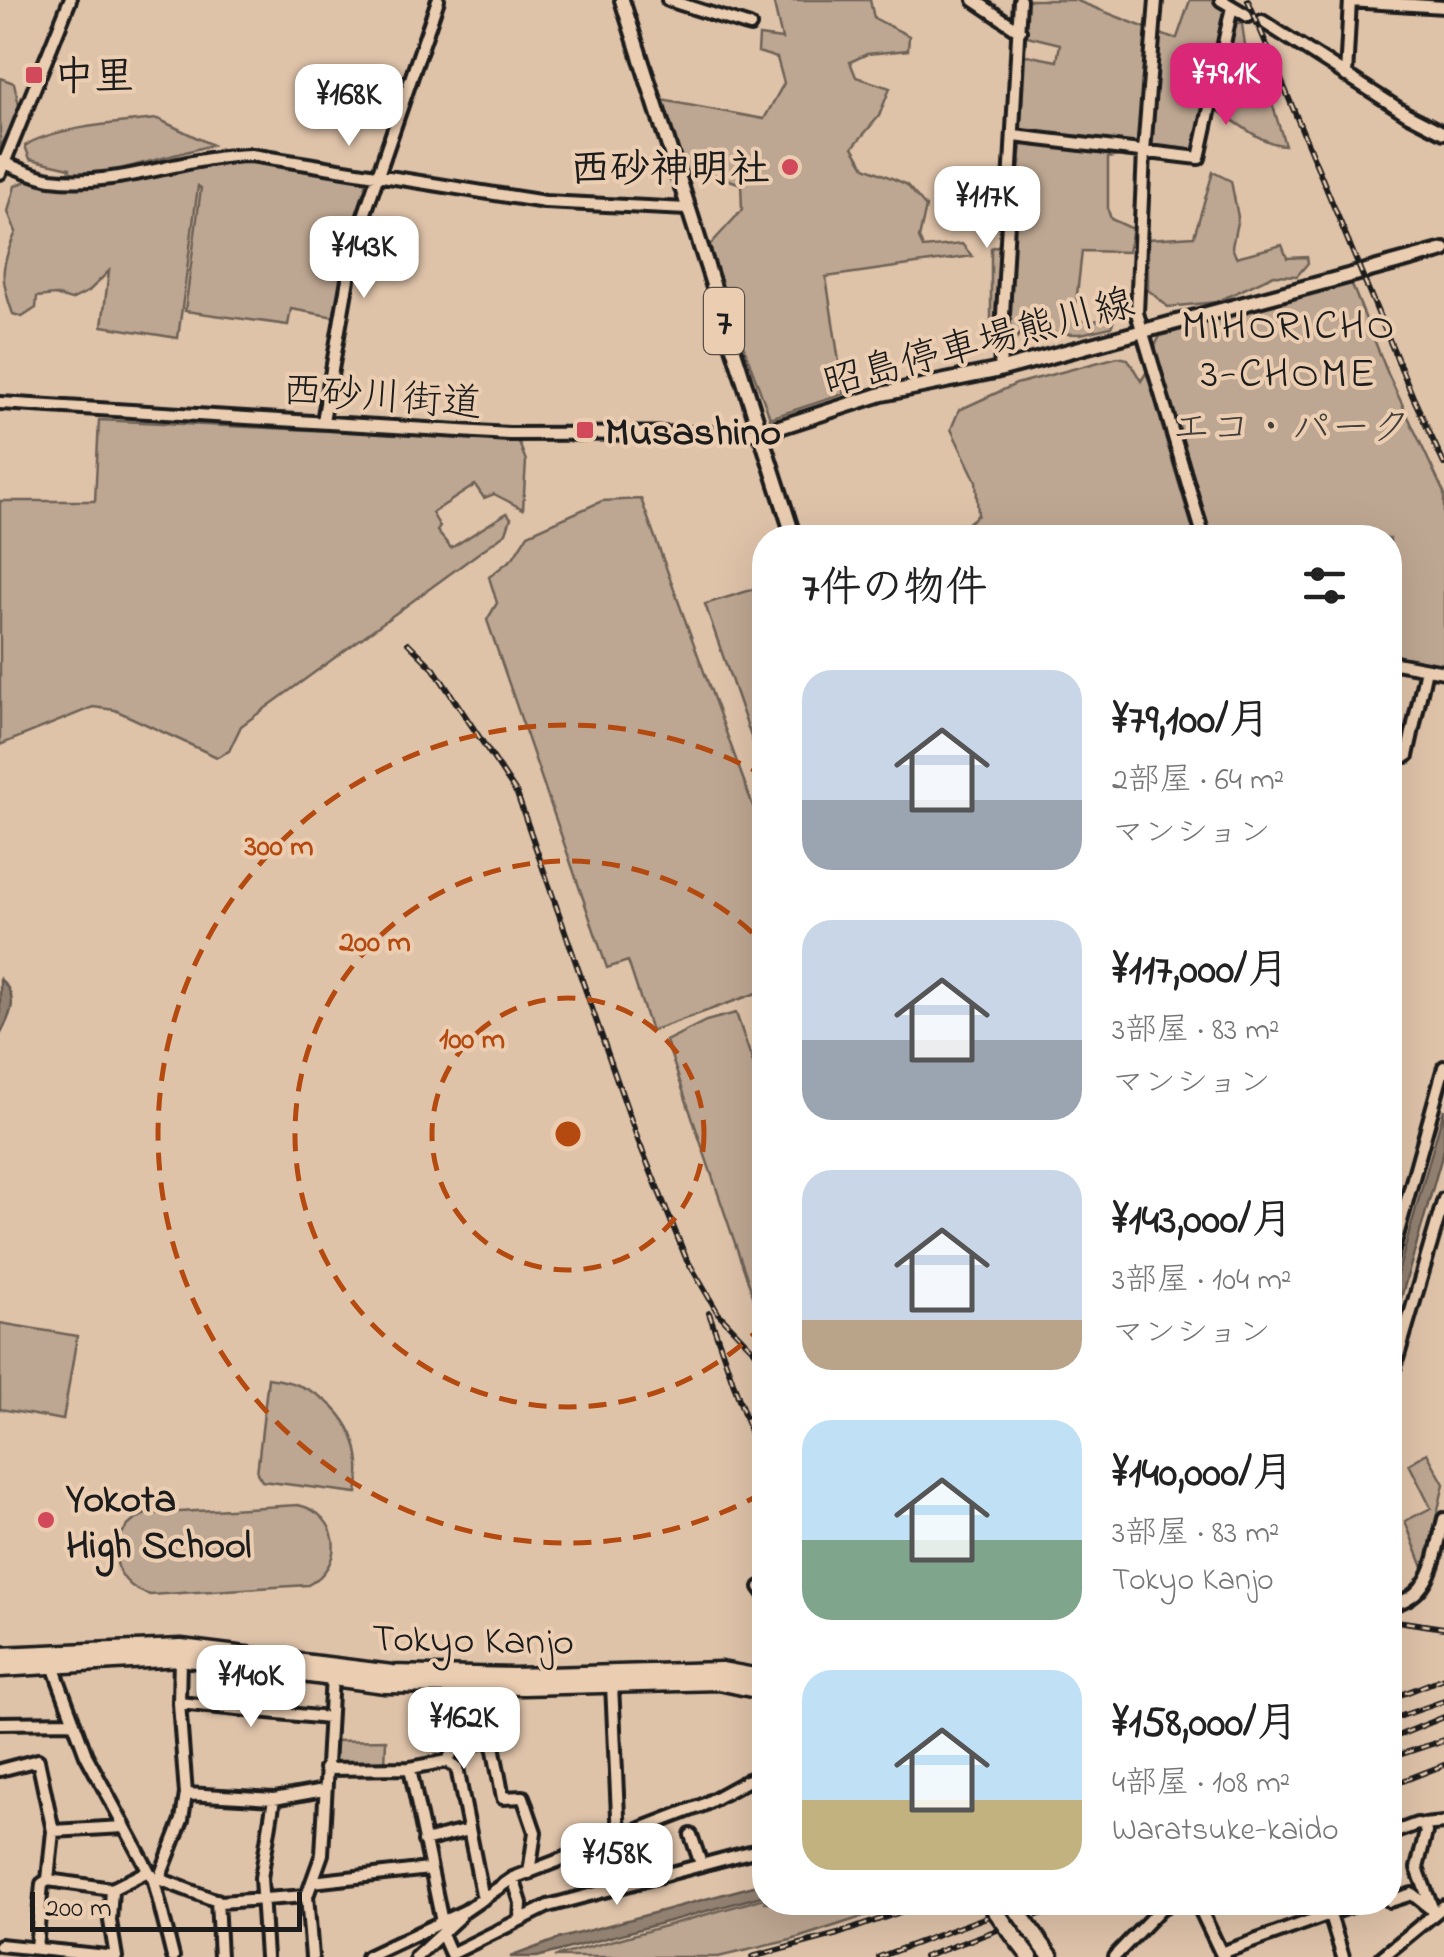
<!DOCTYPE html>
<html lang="ja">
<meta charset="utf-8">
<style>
:root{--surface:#fff;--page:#f2f2f2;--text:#222;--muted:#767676;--accent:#db2777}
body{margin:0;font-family:"Indie Flower","Klee One",sans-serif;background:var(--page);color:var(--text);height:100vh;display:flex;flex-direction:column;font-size:38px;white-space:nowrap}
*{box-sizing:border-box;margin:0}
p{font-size:32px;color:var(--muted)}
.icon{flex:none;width:55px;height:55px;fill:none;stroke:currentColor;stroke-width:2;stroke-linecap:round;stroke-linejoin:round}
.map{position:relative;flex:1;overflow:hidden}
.details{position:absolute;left:752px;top:525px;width:650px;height:1390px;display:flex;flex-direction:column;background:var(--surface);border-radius:40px;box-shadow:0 10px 40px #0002}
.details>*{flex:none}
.scale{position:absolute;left:30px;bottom:25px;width:272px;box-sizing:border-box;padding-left:10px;border:5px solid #1c1c1c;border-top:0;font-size:28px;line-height:35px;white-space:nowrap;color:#1c1c1c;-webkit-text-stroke:8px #ebceb2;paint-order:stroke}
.price{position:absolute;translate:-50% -85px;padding:0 22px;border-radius:20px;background:#fff;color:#222;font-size:32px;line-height:65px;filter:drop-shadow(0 2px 5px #0008)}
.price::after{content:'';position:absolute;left:50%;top:60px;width:30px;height:22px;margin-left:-15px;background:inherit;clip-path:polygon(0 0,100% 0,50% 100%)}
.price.selected{background:var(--accent);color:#fff}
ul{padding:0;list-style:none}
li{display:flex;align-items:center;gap:30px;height:250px;padding:0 50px}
li span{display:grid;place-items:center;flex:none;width:280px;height:200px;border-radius:30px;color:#555}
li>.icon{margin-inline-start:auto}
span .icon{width:120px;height:120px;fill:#fffc;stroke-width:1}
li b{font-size:42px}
h2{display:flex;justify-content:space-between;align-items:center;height:120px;padding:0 50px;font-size:42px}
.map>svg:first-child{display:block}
.green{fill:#bea792;stroke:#6d6257;stroke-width:2.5}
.water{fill:#928171;stroke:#63594f;stroke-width:2.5}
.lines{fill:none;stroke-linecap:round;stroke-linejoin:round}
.minor-casing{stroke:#1c1c1c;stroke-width:18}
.major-casing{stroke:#1c1c1c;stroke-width:20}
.highway-casing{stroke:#1c1c1c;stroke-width:21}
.minor{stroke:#ebceb2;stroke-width:10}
.major{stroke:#ebceb2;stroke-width:12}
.highway{stroke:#ebceb2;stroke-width:14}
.rail-casing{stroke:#1c1c1c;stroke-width:6}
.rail{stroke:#ebceb2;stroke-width:2.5;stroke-dasharray:8;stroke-linecap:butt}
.highway-bridge-casing{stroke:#1c1c1c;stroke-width:21;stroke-linecap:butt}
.highway-bridge{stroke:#ebceb2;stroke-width:14}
.ring{fill:none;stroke:#b54a10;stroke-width:5;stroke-dasharray:18 12}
.poi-dot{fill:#d1495b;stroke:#ebceb2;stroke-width:4}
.labels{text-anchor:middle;stroke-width:8;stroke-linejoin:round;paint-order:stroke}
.shield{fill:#ebceb2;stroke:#5a5149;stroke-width:2.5}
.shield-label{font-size:38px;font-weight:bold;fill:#1c1c1c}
.poi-label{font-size:40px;font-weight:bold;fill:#1c1c1c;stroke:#ebceb2;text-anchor:start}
.street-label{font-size:40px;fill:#1c1c1c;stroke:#ebceb2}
.park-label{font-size:40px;fill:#443f3a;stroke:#ebceb2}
.neighbourhood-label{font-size:42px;letter-spacing:2.5px;fill:#1c1c1c;stroke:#ebceb2}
.centre{fill:#b54a10;stroke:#ebceb2;stroke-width:5}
.ring-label{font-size:30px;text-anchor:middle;font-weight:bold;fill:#b54a10;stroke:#ebceb2;stroke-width:8;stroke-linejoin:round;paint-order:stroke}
</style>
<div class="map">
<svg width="1444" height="1957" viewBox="0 0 1444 1957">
<rect width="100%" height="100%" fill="#dfc3a9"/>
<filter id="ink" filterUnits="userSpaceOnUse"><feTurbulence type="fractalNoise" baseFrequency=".01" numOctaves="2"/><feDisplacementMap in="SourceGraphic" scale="20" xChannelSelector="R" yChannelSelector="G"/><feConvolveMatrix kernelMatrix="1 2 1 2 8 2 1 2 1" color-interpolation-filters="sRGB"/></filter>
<g filter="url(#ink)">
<!-- green -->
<path class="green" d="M 773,0 L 870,0 L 874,18 L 909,36 L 908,50 L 867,54 L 850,62 L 856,77 L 890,88 L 879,116 L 853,147 L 865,167 L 906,184 L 926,207 L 919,238 L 923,248 L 962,244 L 972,256 L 826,277 L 844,394 L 770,418 L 720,282 L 710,245 L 742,210 L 741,184 L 698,169 L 686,176 L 662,100 L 764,119 L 784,83 L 777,58 L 758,52 L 759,36 L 782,39 Z
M 1025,0 L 1075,0 L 1171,38 L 1177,38 L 1190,0 L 1215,0 L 1228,8 L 1227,17 L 1242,24 L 1246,52 L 1260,64 L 1285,145 C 1258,145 1232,115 1206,105 L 1193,152 L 1134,146 L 1129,154 L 1108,158 L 1108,210 L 1111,219 L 1133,229 L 1128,252 L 1082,251 L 1074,321 L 1114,320 L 1111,327 L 1081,334 L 1020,333 L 1011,348 L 997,356 L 991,323 L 991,248 L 1012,241 L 1023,134 L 1017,128 L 1020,54 L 1057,61 L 1060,44 L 1023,35 Z
M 0,78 L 14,83 L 21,114 L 0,147 Z
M 158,119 L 212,145 L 125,168 L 127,183 L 231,159 L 370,181 L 350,236 L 335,317 L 291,309 L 288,325 L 185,311 L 201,188 L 198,186 L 178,338 L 102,326 L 109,271 L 89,291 L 71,300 L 55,295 L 37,297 L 36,308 L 22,317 L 13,314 C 0,279 0,267 16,232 L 8,212 L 15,186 L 28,180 L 67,184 L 70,168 L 30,159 L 25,146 C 48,128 127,122 158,119 Z
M 1213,172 L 1231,181 L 1238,217 L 1232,247 L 1236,257 L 1282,245 L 1287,258 L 1307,257 L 1308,263 L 1297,276 L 1274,275 L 1216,302 L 1168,307 L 1148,290 L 1148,239 L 1194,236 Z
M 1350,280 L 1388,374 L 1444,493 L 1444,666 L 1390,655 L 1390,538 L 1211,537 L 1172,416 L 1161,423 L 1195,537 L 959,537 L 960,530 L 978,515 L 976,481 L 951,429 L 959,410 L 1016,384 L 1118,357 L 1128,359 L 1141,381 L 1156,357 L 1154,348 L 1160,336 Z
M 99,420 L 518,440 L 526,461 L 523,509 L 494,494 L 484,498 L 475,485 L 432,513 L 440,527 L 437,531 L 451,548 L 507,513 L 511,518 L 506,533 L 241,726 L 229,751 L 217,757 L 115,710 L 93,707 L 0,745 L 0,501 L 95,501 Z
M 641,499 L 765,839 L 765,990 L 651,1031 L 628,961 L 607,968 L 487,620 L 497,603 L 489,577 L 513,558 L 528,534 L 602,501 Z
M 761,587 L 765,587 L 765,777 L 705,604 Z
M 736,1013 L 765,1098 L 765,1331 L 666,1041 L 706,1021 Z
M 0,1323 L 77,1336 L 63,1420 L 0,1409 Z
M 268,1378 C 329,1385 369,1431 357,1493 L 262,1481 L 257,1473 Z
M 1427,1453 L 1444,1484 L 1424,1570 L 1405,1521 L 1431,1508 L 1409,1464 Z
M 298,1505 C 341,1514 346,1565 308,1585 L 150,1595 C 106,1583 105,1530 146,1514 Z
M 386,1740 L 385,1765 L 330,1764 L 332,1741 Z
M 765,1898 L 765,1902 L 905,1903 L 791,1940 L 718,1957 L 554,1957 Z"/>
<!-- water -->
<path class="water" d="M 0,979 C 20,996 11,1015 0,1035 Z
M 1444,1109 L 1444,1149 L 1390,1336 L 1390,1301 Z
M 765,1883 L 765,1895 L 537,1957 L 510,1957 L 561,1938 Z"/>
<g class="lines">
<defs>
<path id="minor" d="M 668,0 L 750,26
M 974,0 L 1020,31
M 1156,0 L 1144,152 L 1137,313 L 1204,538
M 1221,0 L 1248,16
M 1350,1 L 1444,7
M 1262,21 L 1407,114 L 1444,133
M 1346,76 L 1350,0
M 1014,136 L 1199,158 L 1232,7
M 0,161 C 17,168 33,176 51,179 C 119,188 184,156 251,155 L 545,202 L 687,209
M 0,173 L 70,0
M 1000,370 L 1020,0
M 0,403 L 509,434 L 761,433
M 323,421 L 354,245 L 438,0
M 1390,662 L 1444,672
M 1407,756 L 1426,669
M 1390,1261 L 1444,1067
M 1390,1383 L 1444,1199
M 760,1587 L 765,1594
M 1390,1605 C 1433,1597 1435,1555 1444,1519
M 52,1663 L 86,1755 L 154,1881 L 173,1957
M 612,1684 L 619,1838
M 179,1703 L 328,1718
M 0,1723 L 74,1722
M 448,1761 L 457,1768 L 483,1899
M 410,1768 L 442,1922
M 325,1769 L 410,1768 L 448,1761 L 454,1747 L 492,1740 L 503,1798 L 523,1797 L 535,1832 L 529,1873
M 0,1770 L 38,1760 L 53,1831 L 48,1880 L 42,1884 L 36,1948
M 186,1794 L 274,1799 L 324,1790
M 1423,1825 L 1444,1823
M 53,1831 L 124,1827
M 1390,1834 L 1417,1824 L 1423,1825 L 1426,1832 L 1417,1868 L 1434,1913
M 691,1835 L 701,1864
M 424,1841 L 469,1830
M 513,1878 L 521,1903 L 520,1920 L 548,1906 L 765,1848
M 159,1879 L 220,1902 L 307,1896
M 48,1880 L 112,1889 L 110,1921 L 116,1957
M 154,1881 L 159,1879 L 182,1820 L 186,1794 L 179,1703 L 180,1658
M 312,1882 L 429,1869
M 112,1889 L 148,1871
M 217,1900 L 220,1957
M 1390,1901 L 1412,1894 L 1430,1908
M 1193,1902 L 1201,1911 L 1223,1957
M 1326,1902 L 1343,1957
M 1201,1911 L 1223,1902
M 442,1934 L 451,1954 L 520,1920
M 0,1945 L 116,1957
M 1221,1953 L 1363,1902
M 266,1957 L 261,1878 L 274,1799
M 312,1957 L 307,1896 L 322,1854 L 332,1676
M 367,1957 L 465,1911 L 513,1878 L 703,1805 L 765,1771
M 416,1957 L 459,1917
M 1114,1957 L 1161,1908 L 1172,1902
M 1382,1957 L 1444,1906"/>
<path id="major" d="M 622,0 L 794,538
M 761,433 L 882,394 L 995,371 L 1444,250"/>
<path id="highway" d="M 0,1655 L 181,1647 L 392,1673 L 513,1676 L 721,1670 L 765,1678
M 0,1669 L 180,1658 L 385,1685 L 523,1687 L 719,1682 L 765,1692
M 1034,1934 L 1051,1957
M 1016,1939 L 1030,1957"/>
</defs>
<!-- minor casing -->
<use href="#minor" class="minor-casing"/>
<!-- major casing -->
<use href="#major" class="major-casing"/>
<!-- highway casing -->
<use href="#highway" class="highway-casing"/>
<!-- minor -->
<use href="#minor" class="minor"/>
<!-- major -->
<use href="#major" class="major"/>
<!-- highway -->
<use href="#highway" class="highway"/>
<defs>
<path id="rail" d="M 1248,0 L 1413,397 L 1444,464
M 408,643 L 434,669 L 517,794 L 638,1140 L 686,1258 L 718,1313 L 765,1362
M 709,1313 L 765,1474
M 1390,1620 L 1444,1628
M 1390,1699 L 1444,1678
M 1390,1720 L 1444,1701
M 1390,1739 L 1444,1717
M 1390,1758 L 1444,1740
M 1390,1786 L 1444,1765
M 752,1957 L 838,1934 L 929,1902
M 879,1957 L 1027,1902
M 924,1957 L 1073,1902"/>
</defs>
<!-- rail casing -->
<use href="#rail" class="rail-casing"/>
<!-- rail -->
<use href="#rail" class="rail"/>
<defs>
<path id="highway-bridge" d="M 989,1902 L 1016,1939
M 1011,1902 L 1034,1934"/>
</defs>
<!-- highway-bridge casing -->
<use href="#highway-bridge" class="highway-bridge-casing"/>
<!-- highway-bridge -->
<use href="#highway-bridge" class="highway-bridge"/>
</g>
</g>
<!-- distance rings -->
<g class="ring">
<circle cx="568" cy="1134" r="136"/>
<path d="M764 1324A273 273 0 1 1 764 944"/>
<path d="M763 1493A409 409 0 1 1 763 775"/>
</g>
<!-- markers -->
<g class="poi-dot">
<rect x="24" y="65" width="20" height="20" rx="5"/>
<circle cx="790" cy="167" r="10"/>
<rect x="575" y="420" width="20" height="20" rx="5"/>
<circle cx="46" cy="1520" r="10"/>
</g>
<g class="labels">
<!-- shield labels -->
<rect class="shield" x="704" y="288" width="40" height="66" rx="8"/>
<g class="shield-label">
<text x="724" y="334">7</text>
</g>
<!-- poi labels -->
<g class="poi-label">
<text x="54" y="89">中里</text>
<text x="770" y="181" text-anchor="end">西砂神明社</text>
<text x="605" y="444">Musashino</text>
<text x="66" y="1511">Yokota<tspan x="66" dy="46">High School</tspan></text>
</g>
<!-- street labels -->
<g class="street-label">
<text transform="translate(978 341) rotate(-15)" y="14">昭島停車場熊川線</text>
<text transform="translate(382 395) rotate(4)" y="14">西砂川街道</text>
<text transform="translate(473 1638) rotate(1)" y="14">Tokyo Kanjo</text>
</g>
<!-- park labels -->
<g class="park-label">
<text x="1291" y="440">エコ・パーク</text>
</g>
<!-- neighbourhood labels -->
<g class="neighbourhood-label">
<text x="1289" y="338">MIHORICHO<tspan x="1289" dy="48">3-CHOME</tspan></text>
</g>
</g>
<circle cx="568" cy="1134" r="15" class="centre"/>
<g class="ring-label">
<text x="279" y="855">300 m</text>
<text x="375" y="951">200 m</text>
<text x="472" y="1048">100 m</text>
</g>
</svg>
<div class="scale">200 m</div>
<b class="price selected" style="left:1226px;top:128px">¥79.1K</b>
<b class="price" style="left:349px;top:149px">¥168K</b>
<b class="price" style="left:987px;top:251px">¥117K</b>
<b class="price" style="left:364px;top:301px">¥143K</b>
<b class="price" style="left:251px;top:1730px">¥140K</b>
<b class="price" style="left:464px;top:1772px">¥162K</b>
<b class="price" style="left:617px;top:1908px">¥158K</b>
<section class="details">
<h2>7件の物件<svg class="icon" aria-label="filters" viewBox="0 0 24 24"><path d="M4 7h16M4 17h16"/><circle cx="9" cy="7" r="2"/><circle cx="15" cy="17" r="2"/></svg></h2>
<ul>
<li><span style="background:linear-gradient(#c9d6e8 65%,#9aa5b1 0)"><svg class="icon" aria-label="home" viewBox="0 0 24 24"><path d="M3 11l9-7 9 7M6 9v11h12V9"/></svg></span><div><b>¥79,100/月</b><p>2部屋 · 64 m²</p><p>マンション</p></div></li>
<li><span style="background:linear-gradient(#c9d6e8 60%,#9aa5b1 0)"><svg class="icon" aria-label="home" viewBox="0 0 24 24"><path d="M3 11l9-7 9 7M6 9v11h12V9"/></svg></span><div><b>¥117,000/月</b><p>3部屋 · 83 m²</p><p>マンション</p></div></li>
<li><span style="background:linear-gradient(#c9d6e8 75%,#b9a48a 0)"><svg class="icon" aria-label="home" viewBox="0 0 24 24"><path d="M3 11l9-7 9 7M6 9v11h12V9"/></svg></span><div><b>¥143,000/月</b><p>3部屋 · 104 m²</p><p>マンション</p></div></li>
<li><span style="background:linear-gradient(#bfe0f5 60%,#7fa58c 0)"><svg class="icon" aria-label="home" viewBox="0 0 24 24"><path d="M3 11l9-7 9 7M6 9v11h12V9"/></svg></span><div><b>¥140,000/月</b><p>3部屋 · 83 m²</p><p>Tokyo Kanjo</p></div></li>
<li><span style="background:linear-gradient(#bfe0f5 65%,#c2b280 0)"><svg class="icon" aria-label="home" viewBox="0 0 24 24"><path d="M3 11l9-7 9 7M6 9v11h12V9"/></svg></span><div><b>¥158,000/月</b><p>4部屋 · 108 m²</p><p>Waratsuke-kaido</p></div></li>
</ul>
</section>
</div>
